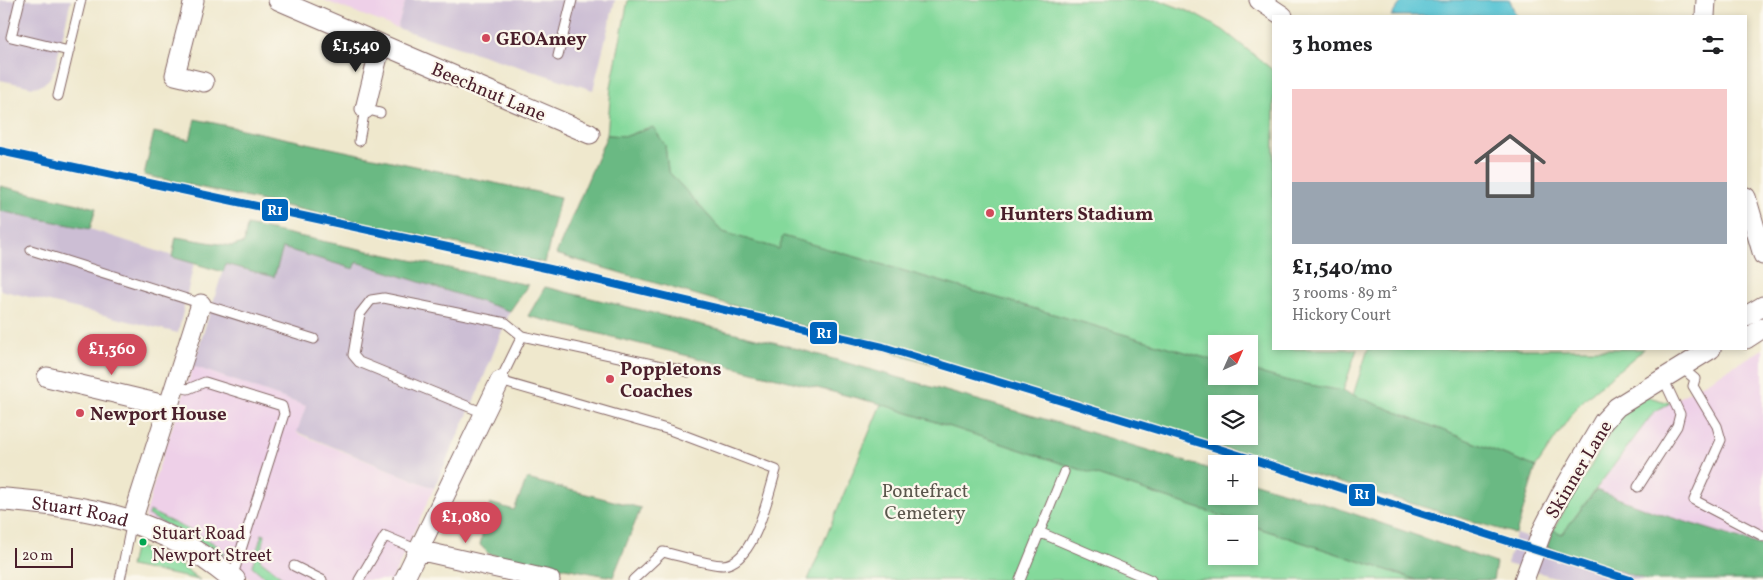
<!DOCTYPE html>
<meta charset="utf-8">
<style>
:root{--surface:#fff;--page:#f6f6f6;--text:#202124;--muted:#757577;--accent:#d1495b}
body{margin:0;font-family:Vollkorn,serif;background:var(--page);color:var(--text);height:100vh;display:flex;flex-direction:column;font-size:19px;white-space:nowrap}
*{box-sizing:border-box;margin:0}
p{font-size:16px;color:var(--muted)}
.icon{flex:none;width:28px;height:28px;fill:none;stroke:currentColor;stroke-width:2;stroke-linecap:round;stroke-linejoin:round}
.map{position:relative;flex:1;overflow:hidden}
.side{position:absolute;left:1272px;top:15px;width:475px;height:335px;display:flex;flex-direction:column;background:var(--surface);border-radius:0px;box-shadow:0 2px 8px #0003}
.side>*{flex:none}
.needle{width:32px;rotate:45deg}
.fabs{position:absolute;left:1208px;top:335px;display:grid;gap:10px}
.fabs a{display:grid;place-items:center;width:50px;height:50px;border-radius:0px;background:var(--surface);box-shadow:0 2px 8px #0003;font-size:25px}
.scale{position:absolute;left:15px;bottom:12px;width:58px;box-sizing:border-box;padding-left:5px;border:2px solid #4a1f2b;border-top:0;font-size:14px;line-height:18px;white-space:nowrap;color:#4a1f2b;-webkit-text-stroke:4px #fbf7ec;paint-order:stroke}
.price{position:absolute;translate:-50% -42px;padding:0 11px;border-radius:18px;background:var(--accent);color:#fff;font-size:16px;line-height:32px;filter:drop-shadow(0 1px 2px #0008)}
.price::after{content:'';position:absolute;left:50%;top:30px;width:15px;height:11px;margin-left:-8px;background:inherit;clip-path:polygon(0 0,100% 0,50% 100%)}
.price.on{background:#222;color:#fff}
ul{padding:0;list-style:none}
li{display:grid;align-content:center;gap:10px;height:265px;padding:0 20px}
li span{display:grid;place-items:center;height:155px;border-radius:0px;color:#555}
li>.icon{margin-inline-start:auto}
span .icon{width:90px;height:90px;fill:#fffc;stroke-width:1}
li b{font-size:21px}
h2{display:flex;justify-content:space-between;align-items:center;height:60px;padding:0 20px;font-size:21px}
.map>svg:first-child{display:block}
.built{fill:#eed0e8}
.industrial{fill:#ccbed4}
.green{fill:#84d99b;stroke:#677c63}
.forest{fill:#6bb983;stroke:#5a6c57;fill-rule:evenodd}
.water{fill:#59c4d4;stroke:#527280}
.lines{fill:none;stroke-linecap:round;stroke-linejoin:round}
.service-casing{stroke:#846564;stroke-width:11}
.minor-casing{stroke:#846564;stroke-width:21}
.tertiary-casing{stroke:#846564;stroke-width:24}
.service{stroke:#fff;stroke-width:9}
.minor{stroke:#fff;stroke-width:19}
.tertiary{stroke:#fff;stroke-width:22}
.rail-1-casing{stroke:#fbf7ec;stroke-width:11}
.rail-1{stroke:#0065bd;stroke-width:8}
.poi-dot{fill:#d1495b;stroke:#fbf7ec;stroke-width:2}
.bus-dot{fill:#00a651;stroke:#fbf7ec;stroke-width:2}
.labels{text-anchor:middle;stroke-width:4.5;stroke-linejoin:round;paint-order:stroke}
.bus-label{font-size:18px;fill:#4a1f2b;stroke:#fbf7ec;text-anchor:start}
.poi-label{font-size:19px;font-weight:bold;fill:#4a1f2b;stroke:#fbf7ec;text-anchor:start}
.street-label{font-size:19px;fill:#4a1f2b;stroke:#fbf7ec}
.park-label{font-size:19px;fill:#5b574d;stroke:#fbf7ec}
.line-badge{stroke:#fbf7ec;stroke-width:2}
.badge-label{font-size:14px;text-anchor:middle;font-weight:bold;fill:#fff}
</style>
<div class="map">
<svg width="1763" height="580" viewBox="0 0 1763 580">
<rect width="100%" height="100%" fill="#fbf7ec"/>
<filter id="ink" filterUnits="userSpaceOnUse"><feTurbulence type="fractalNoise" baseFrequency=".02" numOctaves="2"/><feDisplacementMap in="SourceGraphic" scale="10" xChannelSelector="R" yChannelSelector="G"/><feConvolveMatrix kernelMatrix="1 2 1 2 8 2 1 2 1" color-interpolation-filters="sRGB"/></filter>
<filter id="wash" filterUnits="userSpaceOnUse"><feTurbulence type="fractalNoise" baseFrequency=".0096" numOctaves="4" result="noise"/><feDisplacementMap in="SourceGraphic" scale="20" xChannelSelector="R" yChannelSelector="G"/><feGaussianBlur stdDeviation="1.12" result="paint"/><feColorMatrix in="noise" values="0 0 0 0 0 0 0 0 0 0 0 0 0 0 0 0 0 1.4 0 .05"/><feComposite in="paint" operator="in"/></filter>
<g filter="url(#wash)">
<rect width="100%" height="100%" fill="#efe8cd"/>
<!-- built -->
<path class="built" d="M 323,0 L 406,0 L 397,28 Z
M 1763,349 L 1763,546 L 1663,515 L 1596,490 L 1654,412 Z
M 193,366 L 306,406 L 297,433 L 434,488 L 392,580 L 251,580 L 232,566 L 145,518 L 156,475 Z"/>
<!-- industrial -->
<path class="industrial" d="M 0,0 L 71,0 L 55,68 L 49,79 L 42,85 L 33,87 L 0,80 Z
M 406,0 L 615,0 L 593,90 L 397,28 Z
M 0,211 L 90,229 L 194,263 L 178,333 L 0,290 Z
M 283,248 L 354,269 L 356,262 L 510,311 L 479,389 L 434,488 L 297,432 L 306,406 L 193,366 L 225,264 L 274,277 Z
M 1516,534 L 1655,580 L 1566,580 L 1507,564 Z"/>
<!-- green -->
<path class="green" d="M 628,0 L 1159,0 L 1190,12 L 1223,30 L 1274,71 L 1274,349 L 1357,349 L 1343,391 L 1288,381 L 1249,370 L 1249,344 L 1216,344 L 1216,361 L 783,236 L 779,249 L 723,232 L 668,171 L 665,145 L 647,128 L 627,136 L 607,135 L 611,87 Z
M 1368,349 L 1644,349 L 1590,394 L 1575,409 L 1536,467 L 1353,395 Z
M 1645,396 L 1670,403 L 1654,412 L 1562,534 L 1553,530 L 1621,415 Z
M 881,404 L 1246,524 L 1216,524 L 1216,556 L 1249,556 L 1249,525 L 1417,580 L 808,580 Z
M 150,511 C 163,519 223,543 225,554 L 218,554 L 205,545 L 148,515 Z
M 262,534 L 265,535 L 260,560 L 286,580 L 268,580 L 252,566 Z
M 135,545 L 180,565 L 200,580 L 130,566 Z"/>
<!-- forest -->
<path class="forest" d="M 195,119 L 560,197 L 545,263 L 144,175 L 154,132 L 190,140 Z
M 653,127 L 665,145 L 668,171 L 723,232 L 779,249 L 783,236 L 1216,361 L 1216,376 L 1249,376 L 1249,370 L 1288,381 L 1343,391 L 1536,467 L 1516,534 L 556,254 L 607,135 L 627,136 ZM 1216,404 L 1249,404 L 1249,436 L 1216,436 Z
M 0,186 L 96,208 L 90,229 L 0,211 Z
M 247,225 L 528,285 L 510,311 L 357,262 L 354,269 L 283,248 L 274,277 L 226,264 L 223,272 L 172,257 L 176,237 L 232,246 L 244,243 Z
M 545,287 L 777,343 L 1069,426 L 1216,471 L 1216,496 L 1249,496 L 1249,481 L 1334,507 L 1496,563 L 1493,580 L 1417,580 L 881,404 L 528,316 Z
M 527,479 L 641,508 L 613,577 L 489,554 L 480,545 L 490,503 L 514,510 Z
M 1596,490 L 1657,513 L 1763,546 L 1763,580 L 1647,580 L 1547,547 L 1553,530 L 1562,534 Z"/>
<!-- water -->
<path class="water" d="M 1403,0 L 1510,0 L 1516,16 L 1391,16 Z"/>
</g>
<g filter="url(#ink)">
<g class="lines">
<defs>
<path id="service" d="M 20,0 L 11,37 L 69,51
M 558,56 L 572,0
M 58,96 L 81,0
M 359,141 L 365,109 L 380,113
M 31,250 L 314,339
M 522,336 L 500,381 L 670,430 L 776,470 C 768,495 755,563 723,565 C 709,565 677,555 663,552 L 633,580
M 1681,367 L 1695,379 L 1693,386 L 1717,426 L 1721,440 L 1694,500 L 1763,536
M 175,386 L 188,389 L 205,382 L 282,406 L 284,414 L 232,578
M 484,413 L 359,362 L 353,355 L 360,314 L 371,300 L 384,298 L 506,323 L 522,336 L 689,372
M 1638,487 L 1677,426 L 1680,414 L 1663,378
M 1039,532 L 1151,580
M 294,566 L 322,580
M 120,580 L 132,521
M 359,580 L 385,536 L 418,550
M 1020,580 L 1064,472"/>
<path id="minor" d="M 194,0 L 175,75 L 204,82
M 278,0 L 590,134
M 1259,0 L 1283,16
M 1705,16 L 1706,0
M 365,109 L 381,44
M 1746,197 L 1763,255
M 1746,316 L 1763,306
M 1746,339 L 1763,328
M 47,377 L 169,406
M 132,521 L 201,304
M 418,550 L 550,580
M 404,580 L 500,381
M 1524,580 L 1543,529 L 1562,492 L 1603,422 L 1617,407 L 1711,349"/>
<g id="tertiary">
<path id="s1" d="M 0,499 C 93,507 160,518 234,580"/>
</g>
</defs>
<!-- service casing -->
<use href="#service" class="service-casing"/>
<!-- minor casing -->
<use href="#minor" class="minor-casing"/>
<!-- tertiary casing -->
<use href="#tertiary" class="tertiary-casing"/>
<!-- service -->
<use href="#service" class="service"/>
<!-- minor -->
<use href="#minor" class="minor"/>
<!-- tertiary -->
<use href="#tertiary" class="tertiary"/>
<defs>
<path id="rail-1" d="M 0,151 L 550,269 L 883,347 L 1207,445 L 1630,580"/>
</defs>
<!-- rail-1 casing -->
<use href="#rail-1" class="rail-1-casing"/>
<!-- rail-1 -->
<use href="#rail-1" class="rail-1"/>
</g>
</g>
<!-- markers -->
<g class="poi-dot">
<circle cx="486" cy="38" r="5"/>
<circle cx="990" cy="213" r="5"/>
<circle cx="610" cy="379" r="5"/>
<circle cx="80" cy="413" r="5"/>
</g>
<circle class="bus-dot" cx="143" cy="542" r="4.5"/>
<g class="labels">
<!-- bus labels -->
<g class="bus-label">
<text x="152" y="539">Stuart Road<tspan x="152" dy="22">Newport Street</tspan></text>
</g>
<!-- poi labels -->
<g class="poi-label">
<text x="496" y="45">GEOAmey</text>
<text x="1000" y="220">Hunters Stadium</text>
<text x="620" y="375">Poppletons<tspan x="620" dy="22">Coaches</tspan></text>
<text x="90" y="420">Newport House</text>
</g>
<!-- street labels -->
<g class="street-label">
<text transform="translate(489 91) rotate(23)" y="7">Beechnut Lane</text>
<text transform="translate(1578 469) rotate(-59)" y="7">Skinner Lane</text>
<text dy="7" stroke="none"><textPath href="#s1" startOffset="81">Stuart Road</textPath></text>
</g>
<!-- park labels -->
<g class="park-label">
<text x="925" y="497">Pontefract<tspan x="925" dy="22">Cemetery</tspan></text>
</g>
</g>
<g class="line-badge">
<rect x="261" y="198" width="28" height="24" rx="5" fill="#0065bd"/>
<rect x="809" y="321" width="29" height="24" rx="5" fill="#0065bd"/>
<rect x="1348" y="483" width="28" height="24" rx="5" fill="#0065bd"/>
</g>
<g class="badge-label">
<text x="275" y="215">R1</text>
<text x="824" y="338">R1</text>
<text x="1362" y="499">R1</text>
</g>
</svg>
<div class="fabs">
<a><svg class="needle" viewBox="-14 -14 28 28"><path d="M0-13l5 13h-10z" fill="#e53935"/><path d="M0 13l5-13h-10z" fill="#757577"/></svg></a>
<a><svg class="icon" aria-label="layers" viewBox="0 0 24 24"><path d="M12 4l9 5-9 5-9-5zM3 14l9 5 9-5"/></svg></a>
<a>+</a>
<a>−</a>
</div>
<div class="scale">20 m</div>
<b class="price on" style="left:356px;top:73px">£1,540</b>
<b class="price" style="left:112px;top:376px">£1,360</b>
<b class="price" style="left:466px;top:544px">£1,080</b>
<section class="side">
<h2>3 homes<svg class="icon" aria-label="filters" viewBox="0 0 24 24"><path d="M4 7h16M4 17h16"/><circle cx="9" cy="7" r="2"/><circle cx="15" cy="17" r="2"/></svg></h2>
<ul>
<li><span style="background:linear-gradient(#f6c9c9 60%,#9aa5b1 0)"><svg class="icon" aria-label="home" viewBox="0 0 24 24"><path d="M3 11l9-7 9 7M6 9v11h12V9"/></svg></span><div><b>£1,540/mo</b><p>3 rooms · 89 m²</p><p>Hickory Court</p></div></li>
</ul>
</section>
</div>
